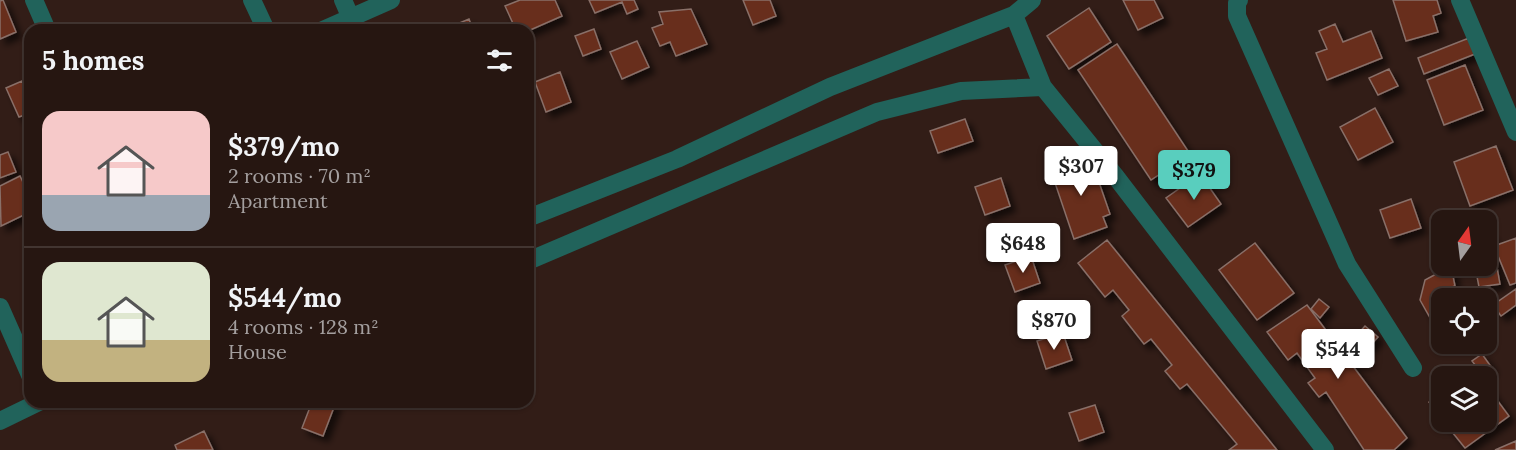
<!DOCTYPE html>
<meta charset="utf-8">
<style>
:root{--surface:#261611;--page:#32231f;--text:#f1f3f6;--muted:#a49f9f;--line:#423531;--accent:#59cebe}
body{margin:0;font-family:Lora,serif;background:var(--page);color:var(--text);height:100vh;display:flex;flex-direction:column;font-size:22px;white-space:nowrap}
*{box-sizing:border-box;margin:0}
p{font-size:20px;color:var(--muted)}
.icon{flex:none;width:33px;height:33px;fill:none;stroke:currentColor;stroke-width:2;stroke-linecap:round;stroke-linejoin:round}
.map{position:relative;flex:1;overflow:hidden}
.sheet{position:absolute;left:24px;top:24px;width:510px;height:384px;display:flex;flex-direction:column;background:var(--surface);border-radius:18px;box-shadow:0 2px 4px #0004,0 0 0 2px var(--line)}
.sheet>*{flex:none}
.needle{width:39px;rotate:14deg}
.tools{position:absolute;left:1431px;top:210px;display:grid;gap:12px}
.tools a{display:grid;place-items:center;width:66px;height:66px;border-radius:12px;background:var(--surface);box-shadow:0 2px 4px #0004,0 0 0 2px var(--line);font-size:30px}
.price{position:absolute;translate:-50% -51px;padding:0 14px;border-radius:6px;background:#fff;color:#222;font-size:20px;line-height:39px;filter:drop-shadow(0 2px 3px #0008)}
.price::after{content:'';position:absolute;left:50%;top:36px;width:18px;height:14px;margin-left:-9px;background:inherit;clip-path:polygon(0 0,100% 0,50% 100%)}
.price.selected{background:var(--accent);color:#111}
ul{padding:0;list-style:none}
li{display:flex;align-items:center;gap:18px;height:150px;padding:0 18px}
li+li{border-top:2px solid var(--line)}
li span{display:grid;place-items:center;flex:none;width:168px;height:120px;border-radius:18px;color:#555}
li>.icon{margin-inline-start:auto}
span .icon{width:72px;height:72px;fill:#fffc;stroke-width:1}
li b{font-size:26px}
h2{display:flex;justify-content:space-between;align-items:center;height:72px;padding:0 18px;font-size:26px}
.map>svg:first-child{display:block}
.building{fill:#682d1c;stroke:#896f68;stroke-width:1.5;filter:url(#shadow)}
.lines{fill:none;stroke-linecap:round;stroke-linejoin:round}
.minor{stroke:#21635b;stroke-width:18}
</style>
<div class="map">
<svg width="1516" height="450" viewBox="0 0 1516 450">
<defs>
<filter id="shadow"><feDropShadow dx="5.5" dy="5.5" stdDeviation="3" flood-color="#0009"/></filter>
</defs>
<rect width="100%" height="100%" fill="#321d17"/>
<!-- building -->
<path class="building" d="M 3,0 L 16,32 L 0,39 L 0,1 Z
M 520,0 L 555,0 L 562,16 L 528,31 L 516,30 L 505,6 Z
M 589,0 L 634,0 L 638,9 L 627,14 L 622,2 L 595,13 Z
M 743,0 L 770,0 L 776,16 L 753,25 Z
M 1123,0 L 1154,0 L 1163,18 L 1138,30 Z
M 1393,0 L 1437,0 L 1441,13 L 1433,16 L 1438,32 L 1406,41 Z
M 1089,8 L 1111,42 L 1069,69 L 1047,36 Z
M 691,9 L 707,44 L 676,56 L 670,42 L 660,46 L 652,28 L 663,24 L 659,12 Z
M 469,19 L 473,30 L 445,30 L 445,29 Z
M 1335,24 L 1343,42 L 1371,31 L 1382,58 L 1327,80 L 1316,53 L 1327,49 L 1319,31 Z
M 594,29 L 601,49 L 583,56 L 575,36 Z
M 1469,38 L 1475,54 L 1424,74 L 1418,58 Z
M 637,41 L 649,67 L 622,79 L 610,52 Z
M 1117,44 L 1190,154 L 1151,180 L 1078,70 Z
M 1465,65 L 1483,110 L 1444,125 L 1427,80 Z
M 1389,69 L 1398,86 L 1378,95 L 1369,78 Z
M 560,72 L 571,102 L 546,112 L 535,82 Z
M 22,81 L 30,99 L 30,113 L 19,117 L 6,88 Z
M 1375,108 L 1393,142 L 1358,160 L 1340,127 Z
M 965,119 L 973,141 L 938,153 L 930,131 Z
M 1496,146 L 1513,190 L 1470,206 L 1454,162 Z
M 8,152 L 16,172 L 0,178 L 0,155 Z
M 1076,159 L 1079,167 L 1092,162 L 1110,214 L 1103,217 L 1107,227 L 1074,239 L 1050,168 Z
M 1200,174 L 1221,204 L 1188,227 L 1166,198 Z
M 20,176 L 30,197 L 30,206 L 23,209 L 26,214 L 1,226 L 0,186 Z
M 1001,178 L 1010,206 L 985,215 L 975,187 Z
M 1411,199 L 1421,228 L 1390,238 L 1380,210 Z
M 1486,234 L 1491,234 L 1500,284 L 1479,287 L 1475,266 L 1486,266 Z
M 1516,238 L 1516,283 L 1510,285 L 1494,246 Z
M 1107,240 L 1277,450 L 1229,450 L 1237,444 L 1187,384 L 1180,389 L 1165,371 L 1172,365 L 1151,339 L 1144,344 L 1122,316 L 1129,310 L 1113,290 L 1105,297 L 1078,263 Z
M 1255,243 L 1294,293 L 1257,320 L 1219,270 Z
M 1031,256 L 1040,283 L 1015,292 L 1005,265 Z
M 1451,266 L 1455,286 L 1444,289 L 1447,298 L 1442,298 L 1442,318 L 1433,323 L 1420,300 L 1425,280 Z
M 1516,289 L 1516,305 L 1501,316 L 1493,305 Z
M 1319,299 L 1329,307 L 1320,318 L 1311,309 Z
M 1307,305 L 1407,438 L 1394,450 L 1364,450 L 1326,392 L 1319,397 L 1308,383 L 1315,378 L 1297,353 L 1288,360 L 1267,332 Z
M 1365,326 L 1378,337 L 1367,349 L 1355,337 Z
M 1063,333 L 1072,360 L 1046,369 L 1037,341 Z
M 1482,354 L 1492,368 L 1483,375 L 1472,361 Z
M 1473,367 L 1480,376 L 1462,376 Z
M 1486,385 L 1509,416 L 1465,448 L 1444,422 L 1486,422 Z
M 1442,392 L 1442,418 L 1429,402 Z
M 312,402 L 336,402 L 323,436 L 302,428 Z
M 1095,405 L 1104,432 L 1079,441 L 1069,413 Z
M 204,431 L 213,450 L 177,450 L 175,445 Z
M 1516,441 L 1516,450 L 1495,450 Z"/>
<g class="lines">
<!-- minor -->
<path class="minor" d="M 34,0 L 47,30
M 252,0 L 266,30
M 343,0 L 356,30
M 1239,0 L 1237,3 L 1237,16 L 1347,264 L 1413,368
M 1460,0 L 1516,132
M 1014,15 L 1043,87 L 1116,177 L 1325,450
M 323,30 L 391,0
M 528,218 L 677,159 L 830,87 L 1014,15 L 1032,0
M 528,261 L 877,112 L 961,91 L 1043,87
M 0,307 L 30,375
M 0,421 L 39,402"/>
</g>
</svg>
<div class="tools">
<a><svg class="needle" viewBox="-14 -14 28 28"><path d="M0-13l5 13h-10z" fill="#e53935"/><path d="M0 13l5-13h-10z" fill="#a49f9f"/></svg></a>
<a><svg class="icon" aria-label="locate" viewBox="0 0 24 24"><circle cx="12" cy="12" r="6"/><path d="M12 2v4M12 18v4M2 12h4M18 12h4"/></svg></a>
<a><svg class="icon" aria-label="layers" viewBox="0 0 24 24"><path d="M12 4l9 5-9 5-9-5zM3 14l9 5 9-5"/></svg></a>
</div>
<b class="price" style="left:1081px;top:197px">$307</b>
<b class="price selected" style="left:1194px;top:201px">$379</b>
<b class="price" style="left:1023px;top:274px">$648</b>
<b class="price" style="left:1054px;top:351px">$870</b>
<b class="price" style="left:1338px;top:380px">$544</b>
<section class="sheet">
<h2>5 homes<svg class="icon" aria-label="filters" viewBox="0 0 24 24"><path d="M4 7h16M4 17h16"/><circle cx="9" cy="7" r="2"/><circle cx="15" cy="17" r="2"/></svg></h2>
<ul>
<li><span style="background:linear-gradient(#f6c9c9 70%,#9aa5b1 0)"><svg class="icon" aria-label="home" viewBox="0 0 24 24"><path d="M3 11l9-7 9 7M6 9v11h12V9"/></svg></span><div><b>$379/mo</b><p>2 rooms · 70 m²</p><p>Apartment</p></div></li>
<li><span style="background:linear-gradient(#dfe7d0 65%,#c2b280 0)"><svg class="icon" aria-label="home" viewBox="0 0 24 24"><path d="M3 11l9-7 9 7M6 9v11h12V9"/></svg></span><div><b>$544/mo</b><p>4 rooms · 128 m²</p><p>House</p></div></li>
</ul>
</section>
</div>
